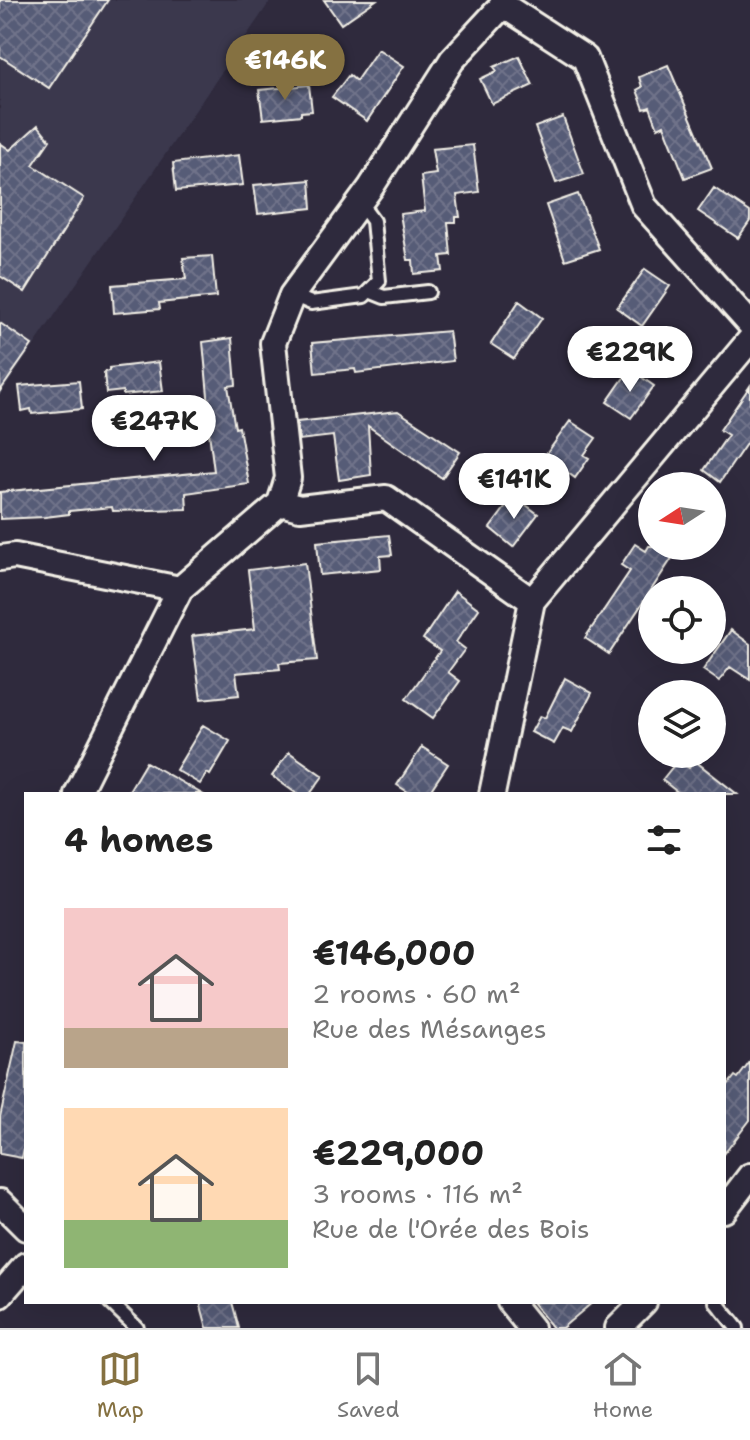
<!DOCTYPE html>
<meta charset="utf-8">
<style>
:root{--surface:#fff;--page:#f2f2f2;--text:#222;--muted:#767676;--line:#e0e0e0;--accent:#857141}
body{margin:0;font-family:"Shantell Sans",sans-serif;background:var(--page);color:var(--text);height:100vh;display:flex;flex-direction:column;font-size:30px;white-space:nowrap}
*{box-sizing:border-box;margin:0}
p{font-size:26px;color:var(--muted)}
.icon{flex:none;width:44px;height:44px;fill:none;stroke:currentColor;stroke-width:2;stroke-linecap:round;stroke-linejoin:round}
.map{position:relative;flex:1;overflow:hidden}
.details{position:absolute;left:24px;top:792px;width:702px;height:512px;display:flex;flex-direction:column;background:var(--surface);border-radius:0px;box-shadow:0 8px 32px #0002}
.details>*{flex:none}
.needle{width:52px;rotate:258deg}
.fabs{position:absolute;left:638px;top:472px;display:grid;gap:16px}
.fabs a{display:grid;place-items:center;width:88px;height:88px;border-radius:50%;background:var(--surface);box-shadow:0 8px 32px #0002;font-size:40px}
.price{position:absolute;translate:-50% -68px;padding:0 18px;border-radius:28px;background:#fff;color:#222;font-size:26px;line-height:52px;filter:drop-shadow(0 2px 4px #0008)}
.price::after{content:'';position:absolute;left:50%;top:48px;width:24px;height:18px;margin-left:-12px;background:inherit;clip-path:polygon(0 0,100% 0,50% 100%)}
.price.current{background:var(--accent);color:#fff}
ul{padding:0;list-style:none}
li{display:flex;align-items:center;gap:24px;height:200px;padding:0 40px}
li span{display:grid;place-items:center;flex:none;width:224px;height:160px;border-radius:0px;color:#555}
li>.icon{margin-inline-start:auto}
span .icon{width:96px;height:96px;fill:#fffc;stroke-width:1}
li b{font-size:34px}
h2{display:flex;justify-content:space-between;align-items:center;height:96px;padding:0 40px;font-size:34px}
.tabs{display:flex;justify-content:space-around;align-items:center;height:112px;border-top:2px solid var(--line);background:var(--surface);font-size:22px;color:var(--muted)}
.tabs a{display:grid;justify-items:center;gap:4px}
.tabs .current{color:var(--accent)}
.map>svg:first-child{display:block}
.built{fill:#3b394e}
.building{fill:url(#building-cross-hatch);stroke:#f4f1e8;stroke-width:2}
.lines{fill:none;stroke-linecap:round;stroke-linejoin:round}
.service-casing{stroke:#f4f1e8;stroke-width:18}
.minor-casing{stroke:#f4f1e8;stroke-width:30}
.service{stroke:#2f2a3d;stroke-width:12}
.minor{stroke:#2f2a3d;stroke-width:24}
</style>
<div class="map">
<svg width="750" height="1328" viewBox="0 0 750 1328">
<defs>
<pattern id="building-cross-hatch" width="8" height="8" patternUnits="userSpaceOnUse" patternTransform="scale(2)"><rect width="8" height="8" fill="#575b77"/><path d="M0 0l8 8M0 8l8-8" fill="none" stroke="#70738a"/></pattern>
</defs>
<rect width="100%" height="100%" fill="#2f2a3d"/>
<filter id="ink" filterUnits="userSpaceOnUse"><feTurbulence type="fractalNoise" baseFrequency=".0125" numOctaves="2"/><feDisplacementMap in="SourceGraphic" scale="16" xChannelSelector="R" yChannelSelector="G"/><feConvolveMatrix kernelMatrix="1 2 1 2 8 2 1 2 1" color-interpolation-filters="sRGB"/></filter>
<g filter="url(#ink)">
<!-- built -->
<path class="built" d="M 0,0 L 271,0 L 0,395 Z"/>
<!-- building -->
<path class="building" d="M 0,0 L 108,0 L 49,88 L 0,56 Z
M 324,0 L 376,0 L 341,24 Z
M 378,49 L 404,66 L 367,121 L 332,97 L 349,75 L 356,81 Z
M 519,56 L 533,85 L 492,104 L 480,79 L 497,71 L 494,67 Z
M 668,65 L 712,168 L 685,178 L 664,125 L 658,128 L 650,107 L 644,109 L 637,90 L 642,87 L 639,77 Z
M 309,85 L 312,111 L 301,112 L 301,115 L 263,119 L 259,90 Z
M 563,117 L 584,174 L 556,183 L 535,127 Z
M 38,125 L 50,140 L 33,165 L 84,198 L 25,292 L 0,276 L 0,143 L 10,150 Z
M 473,145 L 479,192 L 457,195 L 460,217 L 456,217 L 456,222 L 448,222 L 451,255 L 441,256 L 443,271 L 414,274 L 413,260 L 408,260 L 400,214 L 425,211 L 421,176 L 436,174 L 432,149 Z
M 239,155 L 243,185 L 176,191 L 173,163 Z
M 310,180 L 312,208 L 258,214 L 254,185 Z
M 714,188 L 750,212 L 750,221 L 738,238 L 698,211 Z
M 578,194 L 599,249 L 565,260 L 546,205 Z
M 212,256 L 216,297 L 159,303 L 160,309 L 114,313 L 112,285 L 186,279 L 183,258 Z
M 645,269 L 670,286 L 642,326 L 617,308 Z
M 519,301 L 542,318 L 514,359 L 491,344 Z
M 0,323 L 32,345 L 0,391 Z
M 449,331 L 453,361 L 356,373 L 355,369 L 315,373 L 312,343 Z
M 232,338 L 236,385 L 228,386 L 235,428 L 239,427 L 249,484 L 186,493 L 187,509 L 113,511 L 112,507 L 69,511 L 69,514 L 45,517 L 0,519 L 0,492 L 214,471 L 207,417 L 210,417 L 203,342 Z
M 159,362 L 163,391 L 123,395 L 123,391 L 106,393 L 104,372 L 109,371 L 109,368 Z
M 630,369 L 654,386 L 631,418 L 607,402 Z
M 79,381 L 82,409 L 32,414 L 31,409 L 22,411 L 19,386 Z
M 750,386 L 750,438 L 720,482 L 704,470 L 728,435 L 720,430 Z
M 398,411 L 460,452 L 442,478 L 368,426 L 371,475 L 339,480 L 333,436 L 299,440 L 297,422 Z
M 570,421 L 596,438 L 584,455 L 589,458 L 575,478 L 545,456 Z
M 514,496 L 538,514 L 513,547 L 490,528 Z
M 389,535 L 392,555 L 380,556 L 381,569 L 320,575 L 317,542 Z
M 635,544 L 646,551 L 649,546 L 680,546 L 609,654 L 585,638 L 630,571 L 621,565 Z
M 305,563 L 317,660 L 279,663 L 280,669 L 236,673 L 239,695 L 201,699 L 192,636 L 255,629 L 248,570 Z
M 455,591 L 479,609 L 456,642 L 465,649 L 448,672 L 460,681 L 433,718 L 406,699 L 440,651 L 423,639 Z
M 731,630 L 750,644 L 750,680 L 730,667 L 719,681 L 703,670 Z
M 565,678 L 592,693 L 572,732 L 563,728 L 554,744 L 531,732 L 540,716 L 545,718 Z
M 203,725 L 230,741 L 210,775 L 207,773 L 200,784 L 176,770 Z
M 422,747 L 448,764 L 428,794 L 411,794 L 397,785 Z
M 289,752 L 323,776 L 310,794 L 297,794 L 272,776 Z
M 678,760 L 689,768 L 695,761 L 737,794 L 680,794 L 662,780 Z
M 146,762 L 202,794 L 127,794 Z
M 17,1041 L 26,1042 L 26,1138 L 22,1158 L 0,1154 L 0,1117 Z
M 750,1062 L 750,1120 L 724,1154 L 724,1090 L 735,1076 L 738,1078 Z
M 200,1302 L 232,1302 L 239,1328 L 207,1328 Z
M 532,1302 L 593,1302 L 562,1328 L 553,1328 Z"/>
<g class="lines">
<defs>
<path id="service" d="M 369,291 L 384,297 L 428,292
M 292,295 L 311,303 L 364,296 L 379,281 L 373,221 L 359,202
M 110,1302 L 137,1328
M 716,1302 L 737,1328"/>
<path id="minor" d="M 503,5 L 585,58 L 644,206 L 750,324
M 280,503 L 300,508 L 386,498 L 532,601
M 0,558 L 15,556 L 180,589
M 77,794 L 180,589 L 280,503 L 288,478 L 273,343 L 292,295 L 371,187 L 452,60 L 503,5 L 503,0
M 492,794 L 532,601 L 750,340
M 0,1202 L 26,1228
M 724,1210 L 750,1176
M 0,1295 L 26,1265
M 510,1302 L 531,1328
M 618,1328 L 644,1302"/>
</defs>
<!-- service casing -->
<use href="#service" class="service-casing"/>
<!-- minor casing -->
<use href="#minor" class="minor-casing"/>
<!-- service -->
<use href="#service" class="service"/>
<!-- minor -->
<use href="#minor" class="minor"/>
</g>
</g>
</svg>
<div class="fabs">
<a><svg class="needle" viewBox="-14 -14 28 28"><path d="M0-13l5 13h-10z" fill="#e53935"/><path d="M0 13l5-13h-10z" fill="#767676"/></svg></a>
<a><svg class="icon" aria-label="locate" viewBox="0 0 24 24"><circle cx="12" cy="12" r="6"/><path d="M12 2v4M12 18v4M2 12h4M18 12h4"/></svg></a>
<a><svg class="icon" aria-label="layers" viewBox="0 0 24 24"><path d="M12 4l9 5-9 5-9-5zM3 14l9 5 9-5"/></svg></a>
</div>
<b class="price current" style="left:285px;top:102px">€146K</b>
<b class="price" style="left:630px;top:394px">€229K</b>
<b class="price" style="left:154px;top:463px">€247K</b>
<b class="price" style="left:514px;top:521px">€141K</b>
<section class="details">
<h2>4 homes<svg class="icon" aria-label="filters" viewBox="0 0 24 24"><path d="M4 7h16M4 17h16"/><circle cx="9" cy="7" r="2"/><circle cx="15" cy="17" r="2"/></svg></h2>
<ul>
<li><span style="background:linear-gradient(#f6c9c9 75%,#b9a48a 0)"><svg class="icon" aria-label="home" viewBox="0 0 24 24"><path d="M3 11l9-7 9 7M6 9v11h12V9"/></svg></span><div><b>€146,000</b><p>2 rooms · 60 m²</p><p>Rue des Mésanges</p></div></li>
<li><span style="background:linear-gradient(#ffd9b3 70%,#8fb573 0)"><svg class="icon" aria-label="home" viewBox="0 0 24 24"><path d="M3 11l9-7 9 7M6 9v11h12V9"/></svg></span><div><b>€229,000</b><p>3 rooms · 116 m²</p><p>Rue de l'Orée des Bois</p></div></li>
</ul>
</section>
</div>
<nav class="tabs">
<a class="current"><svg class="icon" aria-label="map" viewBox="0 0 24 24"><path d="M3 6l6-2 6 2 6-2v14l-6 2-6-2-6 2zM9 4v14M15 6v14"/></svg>Map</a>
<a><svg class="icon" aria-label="saved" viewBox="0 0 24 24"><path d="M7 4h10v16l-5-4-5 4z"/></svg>Saved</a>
<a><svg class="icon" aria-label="home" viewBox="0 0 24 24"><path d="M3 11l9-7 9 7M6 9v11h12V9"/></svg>Home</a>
</nav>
